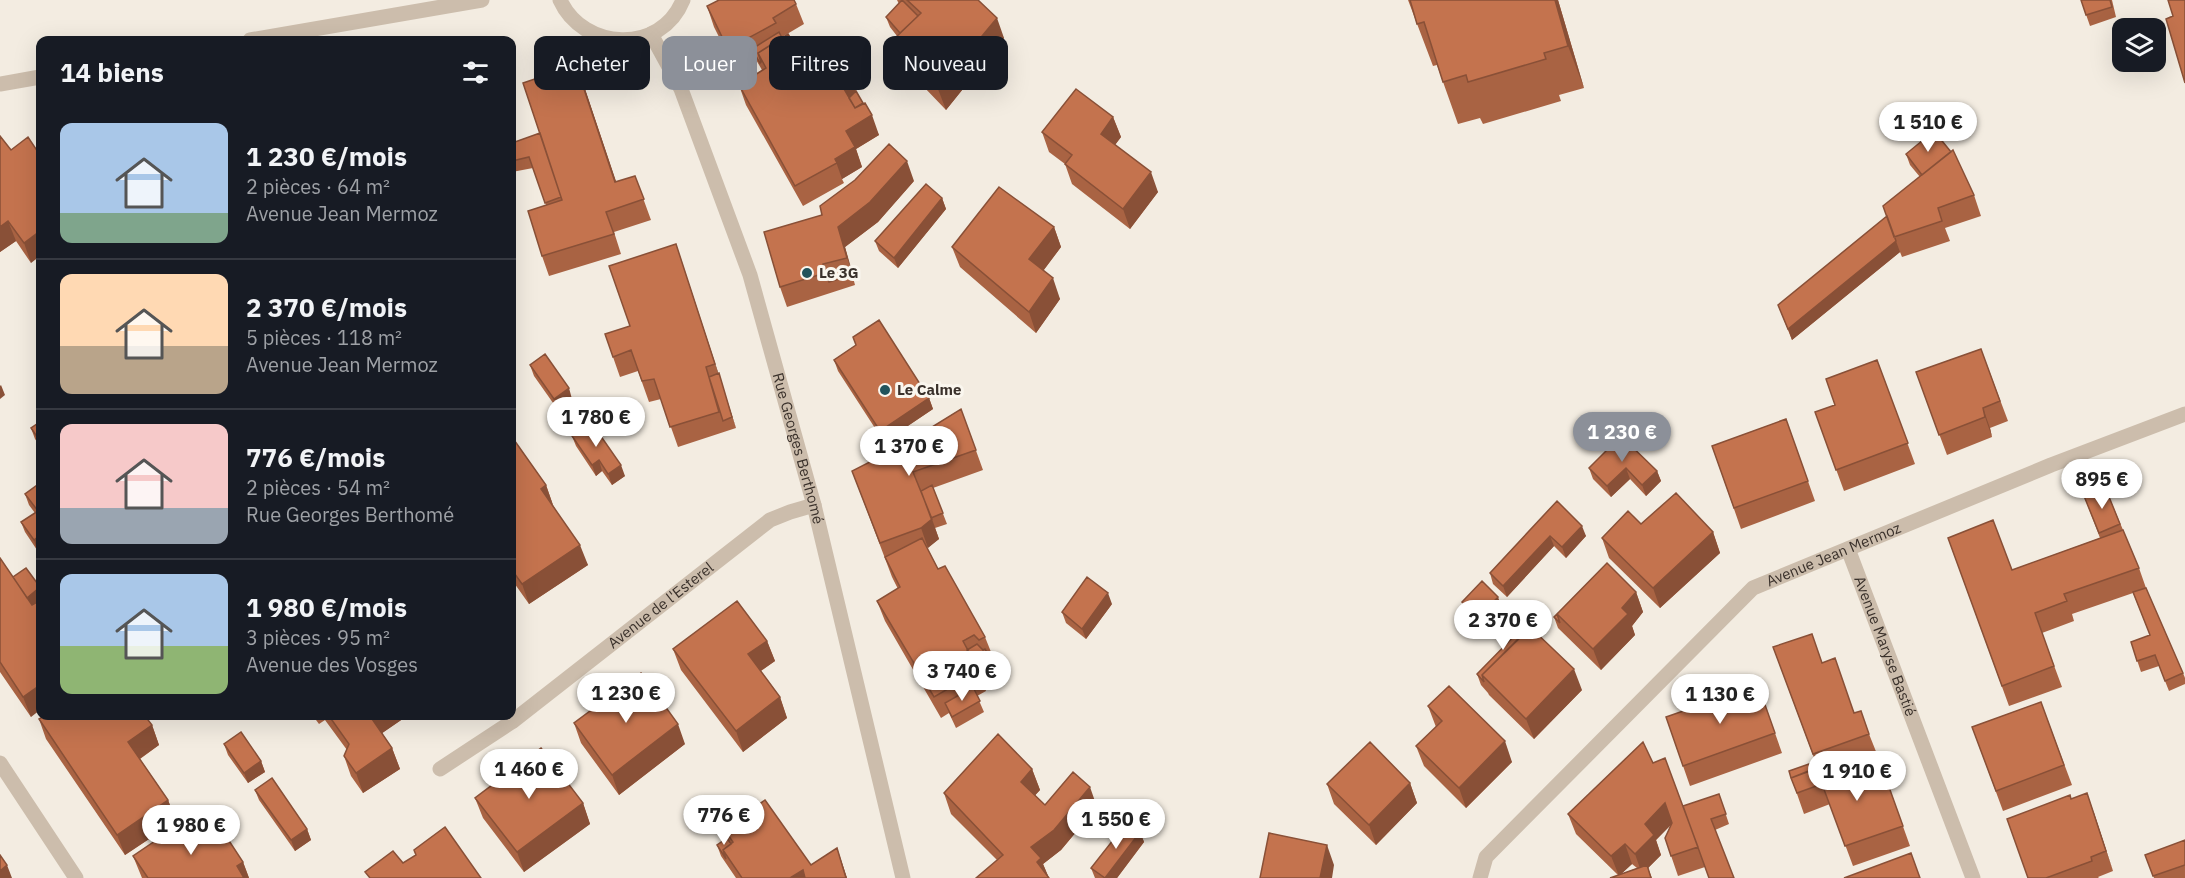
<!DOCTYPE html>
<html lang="fr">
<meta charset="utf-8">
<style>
:root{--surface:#171b24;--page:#20242c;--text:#f1f3f6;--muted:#9ea1a6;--line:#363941;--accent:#8c9099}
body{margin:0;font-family:"IBM Plex Sans",sans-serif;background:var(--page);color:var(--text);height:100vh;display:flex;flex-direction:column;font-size:22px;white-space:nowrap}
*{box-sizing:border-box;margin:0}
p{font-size:20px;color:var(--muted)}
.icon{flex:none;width:33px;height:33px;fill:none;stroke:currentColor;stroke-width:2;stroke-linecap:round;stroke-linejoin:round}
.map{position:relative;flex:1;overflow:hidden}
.side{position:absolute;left:36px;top:36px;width:480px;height:684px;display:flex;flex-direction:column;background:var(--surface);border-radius:12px;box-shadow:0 6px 24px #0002}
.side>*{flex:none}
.banner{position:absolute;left:534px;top:36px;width:570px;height:54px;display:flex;gap:12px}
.buttons{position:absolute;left:2112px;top:18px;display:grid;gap:12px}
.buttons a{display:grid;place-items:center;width:54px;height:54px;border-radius:12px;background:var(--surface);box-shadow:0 6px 24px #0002;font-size:30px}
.price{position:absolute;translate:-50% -51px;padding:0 14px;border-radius:21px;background:#fff;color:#222;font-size:20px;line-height:39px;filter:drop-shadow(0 2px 3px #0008)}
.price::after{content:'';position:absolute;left:50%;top:36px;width:18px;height:14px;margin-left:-9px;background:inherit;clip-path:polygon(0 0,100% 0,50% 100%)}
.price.selected{background:var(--accent);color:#fff}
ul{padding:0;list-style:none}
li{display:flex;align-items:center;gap:18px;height:150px;padding:0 24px}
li+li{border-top:2px solid var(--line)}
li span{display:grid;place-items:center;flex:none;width:168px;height:120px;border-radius:12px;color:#555}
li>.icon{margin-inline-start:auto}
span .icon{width:72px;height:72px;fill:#fffc;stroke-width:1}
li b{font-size:26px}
h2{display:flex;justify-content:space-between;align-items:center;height:72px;padding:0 24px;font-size:26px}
.pill{padding:0 21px;border-radius:12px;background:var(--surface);box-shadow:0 6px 24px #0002;font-size:21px;line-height:54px}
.pill.selected{background:var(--accent);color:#fff}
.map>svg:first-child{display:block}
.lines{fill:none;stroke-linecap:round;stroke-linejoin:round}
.minor{stroke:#ccbdac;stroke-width:15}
.wall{fill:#a96343;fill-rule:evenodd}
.shaded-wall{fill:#895037}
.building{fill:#c4734e;stroke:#895037;stroke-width:1.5}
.poi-dot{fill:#21535c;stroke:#faf6ee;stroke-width:2}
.labels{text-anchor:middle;stroke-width:6;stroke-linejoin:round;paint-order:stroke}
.poi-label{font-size:15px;font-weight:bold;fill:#3a312b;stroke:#faf6ee;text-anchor:start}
.street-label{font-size:15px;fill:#3a312b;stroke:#faf6ee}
</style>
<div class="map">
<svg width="2185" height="878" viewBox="0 0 2185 878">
<rect width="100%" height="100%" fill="#f3ece1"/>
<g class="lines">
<!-- minor -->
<g class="minor">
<path d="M 560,0 C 583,51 661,55 683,0"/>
<path id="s1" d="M 651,34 L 681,89 L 750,275 L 814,505 L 903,878"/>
<path d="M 250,40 L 482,0"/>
<path d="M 0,84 L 40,77"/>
<path id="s2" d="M 1848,549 L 1973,878"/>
<path id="s3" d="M 509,716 L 513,721 L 770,520 L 790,512 L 814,505"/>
<path d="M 0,763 L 76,878"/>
<path d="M 440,769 L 513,721"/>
<path id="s4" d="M 1480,878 L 1486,857 L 1753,588 L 2051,465 L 2185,414"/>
</g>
</g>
<!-- wall -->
<path class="wall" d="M 897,0 L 978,0 L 1004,38 L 946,110 L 899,61 L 892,41 L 897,36 L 890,27 L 886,17 L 899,4 Z
M 1408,0 L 1558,0 L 1584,88 L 1559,95 L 1561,101 L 1483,124 L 1480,118 L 1458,124 L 1437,65 L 1433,66 Z
M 2081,0 L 2112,0 L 2116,17 L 2090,26 Z
M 796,4 L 804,24 L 782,37 L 816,82 L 852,82 L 856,91 L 879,135 L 856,149 L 862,167 L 842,179 L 844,183 L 803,206 L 746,105 L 739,85 L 762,70 L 755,58 L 735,69 L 714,27 L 707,6 Z
M 584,86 L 616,182 L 635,176 L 651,220 L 614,232 L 621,254 L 549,276 L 542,256 L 546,205 L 533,168 L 512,172 L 512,143 L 540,133 Z
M 1113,117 L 1121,137 L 1115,145 L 1158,192 L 1130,229 L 1072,184 L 1065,164 L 1049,152 L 1042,132 Z
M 0,136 L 11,150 L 31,263 L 16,241 L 0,252 Z
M 1906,154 L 1974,195 L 1981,216 L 1945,228 L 1950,241 L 1902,257 L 1900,252 L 1792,340 L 1778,305 L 1887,216 L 1920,177 L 1910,165 Z
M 914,181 L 878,222 L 845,247 L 855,285 L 787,307 L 780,287 L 822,215 Z
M 942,198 L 946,209 L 898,268 L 879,251 L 875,241 Z
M 1054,227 L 1061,247 L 1043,271 L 1060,299 L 1036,333 L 960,267 L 952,247 Z
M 676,244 L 736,428 L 678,447 L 661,399 L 649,402 L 638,371 L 620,377 L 613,357 Z
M 856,345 L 929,398 L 933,409 L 884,442 L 838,371 L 834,360 Z
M 1981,349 L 2008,421 L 1990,428 L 1992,437 L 1947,455 L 1916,372 Z
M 1877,360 L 1915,464 L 1844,491 L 1815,412 L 1835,405 Z
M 530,365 L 572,399 L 558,410 L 534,376 Z
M 961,409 L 983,470 L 933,488 L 947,524 L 935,528 L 939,539 L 927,548 L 938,569 L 985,637 L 993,657 L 991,658 L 996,668 L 1000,679 L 985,687 L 986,691 L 977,696 L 984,712 L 956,728 L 949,713 L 941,718 L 885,621 L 877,601 L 898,589 L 892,577 L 852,471 L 903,445 Z
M 1786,419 L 1815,501 L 1741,529 L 1712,446 Z
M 40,422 L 40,446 L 35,439 L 31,428 Z
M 572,436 L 625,476 L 612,485 L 602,471 L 596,476 L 576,446 Z
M 1621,436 L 1657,471 L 1661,481 L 1646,496 L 1630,479 L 1611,497 L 1593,479 L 1589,468 Z
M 512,437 L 546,485 L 553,505 L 588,565 L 529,604 L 512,580 Z
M 40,483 L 40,548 L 37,550 L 25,532 L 21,522 L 35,513 L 29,505 L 25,494 Z
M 2105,487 L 2139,568 L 2146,588 L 2183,673 L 2185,678 L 2185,684 L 2169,691 L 2159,666 L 2141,672 L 2131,642 L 2150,635 L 2133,593 L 2072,614 L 2074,621 L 2042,633 L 2062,687 L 2009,706 L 1948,538 L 2012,570 L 2100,538 L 2084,496 Z
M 1557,501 L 1586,536 L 1566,558 L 1554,546 L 1507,597 L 1493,584 L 1490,573 Z
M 1641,524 L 1713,532 L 1720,553 L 1660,608 L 1609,558 L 1602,538 Z
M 0,558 L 13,577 L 40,588 L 40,600 L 39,601 L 31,717 L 0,672 Z
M 1607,563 L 1636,592 L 1643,612 L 1632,626 L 1635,635 L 1601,670 L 1558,628 L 1554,617 Z
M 1462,602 L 1502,608 L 1481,629 L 1465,613 Z
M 1112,604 L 1086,639 L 1066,623 L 1062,612 Z
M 767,641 L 775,661 L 761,671 L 780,697 L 787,718 L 743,752 L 681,670 L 673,649 Z
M 1773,647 L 1822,662 L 1855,713 L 1869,734 L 1877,754 L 1820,774 Z
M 1477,674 L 1582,690 L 1534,739 L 1489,695 L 1488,693 L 1481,685 Z
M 1758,685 L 1782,753 L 1690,786 L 1666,717 Z
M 2041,702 L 2072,785 L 2003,811 L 1972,727 Z
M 1428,706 L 1512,762 L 1466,808 L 1424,766 L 1416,746 L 1436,727 Z
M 313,716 L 407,716 L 382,733 L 392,748 L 400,769 L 363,793 L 351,776 L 344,756 L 347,750 L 325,720 L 319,724 Z
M 39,719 L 152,725 L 159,745 L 140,759 L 168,800 L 176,821 L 125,855 L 46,739 Z
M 574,723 L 685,744 L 619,795 L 581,743 Z
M 224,744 L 261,761 L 265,772 L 248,783 L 228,755 Z
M 1880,762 L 1910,846 L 1853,866 L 1830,804 L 1804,814 L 1789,771 L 1811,770 L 1823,782 Z
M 1653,763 L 1683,806 L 1719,794 L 1729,824 L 1715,830 L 1705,867 L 1678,876 L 1665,838 L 1671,824 L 1656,840 L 1661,855 L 1648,868 L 1652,878 L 1610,878 L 1618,875 L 1576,834 L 1568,814 ZM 1632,864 L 1637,868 L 1621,874 Z
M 1032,769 L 1040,790 L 1035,795 L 1045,805 L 1097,807 L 1061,850 L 1043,864 L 1048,876 L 997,860 L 951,814 L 944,793 Z
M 1410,783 L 1417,803 L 1376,845 L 1334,804 L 1327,784 Z
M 255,790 L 307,829 L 311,840 L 295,851 L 259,800 Z
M 475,798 L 583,803 L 590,824 L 524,872 L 483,818 Z
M 2071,799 L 2094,813 L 2113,871 L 2098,877 L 2099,878 L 2028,878 Z
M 724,829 L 811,865 L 837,848 L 847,878 L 736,878 L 721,856 L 717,845 L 728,839 Z
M 1140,832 L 1144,842 L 1117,878 L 1095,878 L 1091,868 Z
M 193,837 L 243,862 L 249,878 L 142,878 L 133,856 Z
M 2185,840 L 2185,878 L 2154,878 L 2145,855 Z"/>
<!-- shaded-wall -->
<path class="shaded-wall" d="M 1555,0 L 1558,0 L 1584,88 L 1568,46 Z
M 997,18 L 1004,38 L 946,110 L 938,89 Z
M 576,65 L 584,86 L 623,202 L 615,182 Z
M 852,82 L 860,102 L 853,108 L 844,89 Z
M 872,115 L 879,135 L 856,149 L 862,167 L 842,179 L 835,159 L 846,131 Z
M 1113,117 L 1121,137 L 1108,154 L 1101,134 Z
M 907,161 L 914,181 L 878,222 L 845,247 L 854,278 L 847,258 L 838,227 Z
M 1151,172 L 1158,192 L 1130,229 L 1123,209 Z
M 942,198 L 946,209 L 898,268 L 894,258 Z
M 8,221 L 16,241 L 0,252 L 0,227 Z
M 1054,227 L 1061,247 L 1037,279 L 1029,259 Z
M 40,231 L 40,256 L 31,263 L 24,243 Z
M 1896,241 L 1900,252 L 1792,340 L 1788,329 Z
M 676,244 L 722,384 L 736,428 L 732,417 Z
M 1053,278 L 1060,299 L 1036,333 L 1029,312 Z
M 1,385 L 5,395 L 0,399 L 0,386 Z
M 569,388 L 572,399 L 558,410 L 554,399 Z
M 929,398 L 933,409 L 884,442 L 880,431 Z
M 1983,408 L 1990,428 L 1992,437 L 1985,417 Z
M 599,460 L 602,471 L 596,476 L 592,465 Z
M 621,465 L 625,476 L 612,485 L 608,474 Z
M 1626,468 L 1630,479 L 1611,497 L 1607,486 Z
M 1657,471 L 1661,481 L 1646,496 L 1642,485 Z
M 546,485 L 553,505 L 541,489 Z
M 932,519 L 939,539 L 928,548 L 921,528 Z
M 1582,526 L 1586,536 L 1566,558 L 1562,547 Z
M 1713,532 L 1720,553 L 1660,608 L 1653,588 Z
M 40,535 L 40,548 L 37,550 L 34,540 Z
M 1550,536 L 1554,546 L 1507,597 L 1503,586 Z
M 580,545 L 588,565 L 529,604 L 522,584 Z
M 40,587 L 40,600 L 29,610 L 25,599 Z
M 1636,592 L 1643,612 L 1632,626 L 1635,635 L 1601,670 L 1593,649 L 1622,608 Z
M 1108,593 L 1112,604 L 1086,639 L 1082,629 Z
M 1498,597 L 1502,608 L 1481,629 L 1477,619 Z
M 767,641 L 775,661 L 756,674 L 748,654 Z
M 1574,669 L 1582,690 L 1534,739 L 1526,719 Z
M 40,685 L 40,710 L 31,717 L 23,697 Z
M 780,697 L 787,718 L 743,752 L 736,731 Z
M 370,716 L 407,716 L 378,736 Z
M 678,724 L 685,744 L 619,795 L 612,775 Z
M 152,725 L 159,745 L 135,762 L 128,742 Z
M 1505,741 L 1512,762 L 1466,808 L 1459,788 Z
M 392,748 L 400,769 L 363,793 L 356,773 Z
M 261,761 L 265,772 L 248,783 L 244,773 Z
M 1032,769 L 1040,790 L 1029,802 L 1021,782 Z
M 1410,783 L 1417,803 L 1376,845 L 1369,825 Z
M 1090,787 L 1097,807 L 1061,850 L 1043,864 L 1049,878 L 1043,878 L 1031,847 Z
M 2087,793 L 2094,813 L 2113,871 L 2106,851 Z
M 168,800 L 176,821 L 125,855 L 117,835 Z
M 583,803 L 590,824 L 524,872 L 517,852 Z
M 1665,803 L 1672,824 L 1656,840 L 1661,855 L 1648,868 L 1651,878 L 1642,874 L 1635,854 L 1645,824 Z
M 307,829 L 311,840 L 295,851 L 291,840 Z
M 1140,832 L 1144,842 L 1117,878 L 1105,878 Z
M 1625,844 L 1632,864 L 1619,876 L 1611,856 Z
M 1327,845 L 1334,865 L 1332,878 L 1320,878 Z
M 837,848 L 847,878 L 846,878 Z
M 243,862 L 249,878 L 241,878 L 237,866 Z
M 7,865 L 12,878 L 0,878 L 0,871 Z
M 803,870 L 806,878 L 790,878 Z"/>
<!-- building -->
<path class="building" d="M 719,0 L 794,0 L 796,4 L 773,18 L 776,23 L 728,49 L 707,6 Z
M 902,0 L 918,16 L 900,33 L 886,17 Z
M 907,0 L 978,0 L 997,18 L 938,89 L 892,41 L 921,13 Z
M 1410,0 L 1555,0 L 1568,46 L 1544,53 L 1546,59 L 1468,82 L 1466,75 L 1443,82 L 1424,22 L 1417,24 Z
M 2081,0 L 2110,0 L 2112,7 L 2086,15 Z
M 2168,0 L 2185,0 L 2185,83 L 2166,19 L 2173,16 Z
M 779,32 L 782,38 L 758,53 L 761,62 L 760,63 L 752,49 Z
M 788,34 L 816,82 L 843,66 L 852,82 L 844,89 L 855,108 L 865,103 L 872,115 L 846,131 L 855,147 L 835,159 L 837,163 L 795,186 L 739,85 L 766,68 L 758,53 Z
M 576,65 L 615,182 L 635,176 L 644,199 L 606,212 L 614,234 L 542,256 L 528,211 L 562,200 L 523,83 Z
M 1076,89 L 1113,117 L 1101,134 L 1151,172 L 1123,209 L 1065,164 L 1072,155 L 1042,132 Z
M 856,91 L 863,103 L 855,108 L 849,98 Z
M 1934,131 L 1951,152 L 1922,175 L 1906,154 Z
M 540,133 L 561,197 L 545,203 L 529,157 L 512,161 L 512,143 Z
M 0,136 L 11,150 L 28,137 L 40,155 L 40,231 L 24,243 L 8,221 L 0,227 Z
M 889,144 L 907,161 L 870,202 L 838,227 L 847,258 L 823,264 L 825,273 L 780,287 L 764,232 L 822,215 L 820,206 L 855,180 Z
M 1953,150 L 1974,195 L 1938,208 L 1942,221 L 1894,237 L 1883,206 Z
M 926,184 L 942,198 L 894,258 L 875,241 Z
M 999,187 L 1054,227 L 1029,259 L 1053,278 L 1029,312 L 952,247 Z
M 1887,216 L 1896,241 L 1788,329 L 1778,305 Z
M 676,244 L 715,364 L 706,367 L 719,412 L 670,427 L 654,379 L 642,381 L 631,350 L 613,357 L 605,334 L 630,326 L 609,266 Z
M 850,268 L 852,275 L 829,282 L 826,274 Z
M 879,320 L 929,398 L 880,431 L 834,360 L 856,345 L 853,337 Z
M 1981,349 L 2000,401 L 1983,408 L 1985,417 L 1939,435 L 1916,372 Z
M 545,354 L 569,388 L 554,399 L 530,365 Z
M 1877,360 L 1908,443 L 1836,470 L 1815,412 L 1835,405 L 1826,379 Z
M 719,373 L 732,417 L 723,421 L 709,377 Z
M 961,409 L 976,450 L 913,472 L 932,519 L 921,528 L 880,543 L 852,471 L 903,445 Z
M 1786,419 L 1808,481 L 1734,508 L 1712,446 Z
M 40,422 L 40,441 L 31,428 Z
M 591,422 L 621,465 L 608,474 L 599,460 L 592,465 L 572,436 Z
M 1621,436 L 1657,471 L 1642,485 L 1626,468 L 1607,486 L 1589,468 Z
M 512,437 L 546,485 L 541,489 L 580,545 L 522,584 L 512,570 Z
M 40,483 L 40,535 L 34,540 L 21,522 L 38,511 L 25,494 Z
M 932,485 L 943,513 L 931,518 L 921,491 Z
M 2105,487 L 2120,524 L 2099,533 L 2084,496 Z
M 1676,493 L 1713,532 L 1653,588 L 1602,538 L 1628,511 L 1641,524 Z
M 1557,501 L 1582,526 L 1562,547 L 1550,536 L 1503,586 L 1490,573 Z
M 1993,520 L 2012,570 L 2123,530 L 2139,568 L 2064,594 L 2067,601 L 2035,613 L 2054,666 L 2002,686 L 1948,538 Z
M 922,538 L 938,569 L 945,566 L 985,637 L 979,640 L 974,635 L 963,641 L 979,671 L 934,697 L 877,601 L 900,587 L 885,557 Z
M 0,558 L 32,605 L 39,601 L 40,603 L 40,685 L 23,697 L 0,662 Z
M 1607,563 L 1636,592 L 1622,608 L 1628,614 L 1593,649 L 1557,614 Z
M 26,568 L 40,587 L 27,598 L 13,577 Z
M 1087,577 L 1108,593 L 1082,629 L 1062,612 Z
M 1482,581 L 1498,597 L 1477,619 L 1462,602 Z
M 2146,588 L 2183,673 L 2165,681 L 2155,655 L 2137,661 L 2131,642 L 2150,635 L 2133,592 Z
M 737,601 L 767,641 L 748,654 L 780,697 L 736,731 L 673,649 Z
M 1557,614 L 1560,623 L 1554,617 Z
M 1524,626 L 1528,630 L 1482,675 L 1484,682 L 1477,674 Z
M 1530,627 L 1574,669 L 1526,719 L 1482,675 Z
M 1812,634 L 1822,663 L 1835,658 L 1854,713 L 1861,711 L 1869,734 L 1813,754 L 1773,647 Z
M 977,644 L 983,650 L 985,649 L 996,668 L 981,677 L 967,650 Z
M 641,673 L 678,724 L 612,775 L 574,723 Z
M 1758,685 L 1775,733 L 1683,766 L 1666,717 Z
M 1449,686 L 1505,741 L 1459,788 L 1416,746 L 1442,721 L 1428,706 Z
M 973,687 L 980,701 L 952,717 L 945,703 Z
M 2041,702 L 2064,765 L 1996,791 L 1972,727 Z
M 44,716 L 145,716 L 152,725 L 128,742 L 168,800 L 117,835 L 39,719 Z
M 329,716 L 371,716 L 370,716 L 392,748 L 356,773 L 344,756 L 349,744 Z
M 241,732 L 261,761 L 244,773 L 224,744 Z
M 998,734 L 1032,769 L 1021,782 L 1045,805 L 1073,772 L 1090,787 L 1054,830 L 1031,847 L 1041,858 L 1037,862 L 1049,878 L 976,878 L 1003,855 L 944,793 Z
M 1370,742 L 1410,783 L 1369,825 L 1327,784 Z
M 1643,742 L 1653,763 L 1665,758 L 1698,847 L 1671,856 L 1665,838 L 1672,823 L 1665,803 L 1645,824 L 1654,835 L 1635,854 L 1625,844 L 1611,856 L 1568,814 Z
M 541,748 L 583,803 L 517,852 L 475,798 Z
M 1880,762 L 1903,826 L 1845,846 L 1822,784 L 1797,793 L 1791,778 L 1818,768 L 1822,782 Z
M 1809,764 L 1811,770 L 1791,778 L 1789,771 Z
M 272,778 L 307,829 L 291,840 L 255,790 Z
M 2087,793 L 2106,851 L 2091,857 L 2092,861 L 2046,878 L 2028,878 L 2007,819 L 2070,795 L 2071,799 Z
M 1719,794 L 1726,814 L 1711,819 L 1734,878 L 1709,878 L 1683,806 Z
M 765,800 L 811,865 L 837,848 L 846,878 L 805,878 L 803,870 L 790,878 L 742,878 L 723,850 L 733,842 L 724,829 Z
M 1128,821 L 1140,832 L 1105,878 L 1091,868 Z
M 183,822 L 193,837 L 209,826 L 220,827 L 243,862 L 237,866 L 244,878 L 148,878 L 133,856 Z
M 445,827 L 481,878 L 370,878 L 365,872 L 393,851 L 403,863 L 416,855 L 414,850 Z
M 1269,833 L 1327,845 L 1320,878 L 1260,878 Z
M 727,838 L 731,844 L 723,850 L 726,859 L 717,845 Z
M 2185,840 L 2185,865 L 2153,876 L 2145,855 Z
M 1911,853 L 1920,878 L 1844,878 Z
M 0,855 L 7,865 L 0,871 Z
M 1647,865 L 1651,878 L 1610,878 Z"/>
<!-- markers -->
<g class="poi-dot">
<circle cx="807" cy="273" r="6"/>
<circle cx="885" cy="390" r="6"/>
</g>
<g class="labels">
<!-- poi labels -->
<g class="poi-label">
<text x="819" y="278">Le 3G</text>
<text x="897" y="395">Le Calme</text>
</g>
<!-- street labels -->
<g class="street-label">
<text dy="5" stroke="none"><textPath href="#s1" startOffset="441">Rue Georges Berthomé</textPath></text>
<text dy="5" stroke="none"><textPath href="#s4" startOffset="488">Avenue Jean Mermoz</textPath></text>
<text dy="5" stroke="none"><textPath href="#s3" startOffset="194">Avenue de l'Esterel</textPath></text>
<text dy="5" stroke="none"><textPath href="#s2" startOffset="104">Avenue Maryse Bastié</textPath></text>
</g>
</g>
</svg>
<div class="buttons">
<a><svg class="icon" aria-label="layers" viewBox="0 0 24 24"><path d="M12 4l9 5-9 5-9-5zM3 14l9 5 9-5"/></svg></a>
</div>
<b class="price" style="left:1928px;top:153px">1 510 €</b>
<b class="price" style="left:596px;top:448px">1 780 €</b>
<b class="price selected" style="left:1622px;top:463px">1 230 €</b>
<b class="price" style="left:909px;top:477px">1 370 €</b>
<b class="price" style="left:2102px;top:510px">895 €</b>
<b class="price" style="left:1503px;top:651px">2 370 €</b>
<b class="price" style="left:962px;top:702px">3 740 €</b>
<b class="price" style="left:626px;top:724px">1 230 €</b>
<b class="price" style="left:1720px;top:725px">1 130 €</b>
<b class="price" style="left:529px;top:800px">1 460 €</b>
<b class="price" style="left:1857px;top:802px">1 910 €</b>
<b class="price" style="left:724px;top:846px">776 €</b>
<b class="price" style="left:1116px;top:850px">1 550 €</b>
<b class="price" style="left:191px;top:856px">1 980 €</b>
<div class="banner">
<a class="pill">Acheter</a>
<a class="pill selected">Louer</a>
<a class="pill">Filtres</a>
<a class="pill">Nouveau</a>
</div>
<section class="side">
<h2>14 biens<svg class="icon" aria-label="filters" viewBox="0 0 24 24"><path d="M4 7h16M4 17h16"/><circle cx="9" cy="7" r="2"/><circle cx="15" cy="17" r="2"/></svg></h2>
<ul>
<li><span style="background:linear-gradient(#a9c7e8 75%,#7fa58c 0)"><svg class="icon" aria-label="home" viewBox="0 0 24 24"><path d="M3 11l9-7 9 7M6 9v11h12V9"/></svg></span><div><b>1 230 €/mois</b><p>2 pièces · 64 m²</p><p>Avenue Jean Mermoz</p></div></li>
<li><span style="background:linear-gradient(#ffd9b3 60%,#b9a48a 0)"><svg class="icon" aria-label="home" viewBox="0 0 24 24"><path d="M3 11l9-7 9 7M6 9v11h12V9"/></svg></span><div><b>2 370 €/mois</b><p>5 pièces · 118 m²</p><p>Avenue Jean Mermoz</p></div></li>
<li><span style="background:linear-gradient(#f6c9c9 70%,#9aa5b1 0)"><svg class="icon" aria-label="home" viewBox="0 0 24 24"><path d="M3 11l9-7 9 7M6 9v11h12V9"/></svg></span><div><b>776 €/mois</b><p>2 pièces · 54 m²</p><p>Rue Georges Berthomé</p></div></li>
<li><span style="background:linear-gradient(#a9c7e8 60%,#8fb573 0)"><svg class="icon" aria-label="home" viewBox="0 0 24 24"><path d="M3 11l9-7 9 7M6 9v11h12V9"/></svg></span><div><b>1 980 €/mois</b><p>3 pièces · 95 m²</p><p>Avenue des Vosges</p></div></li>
</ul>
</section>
</div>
